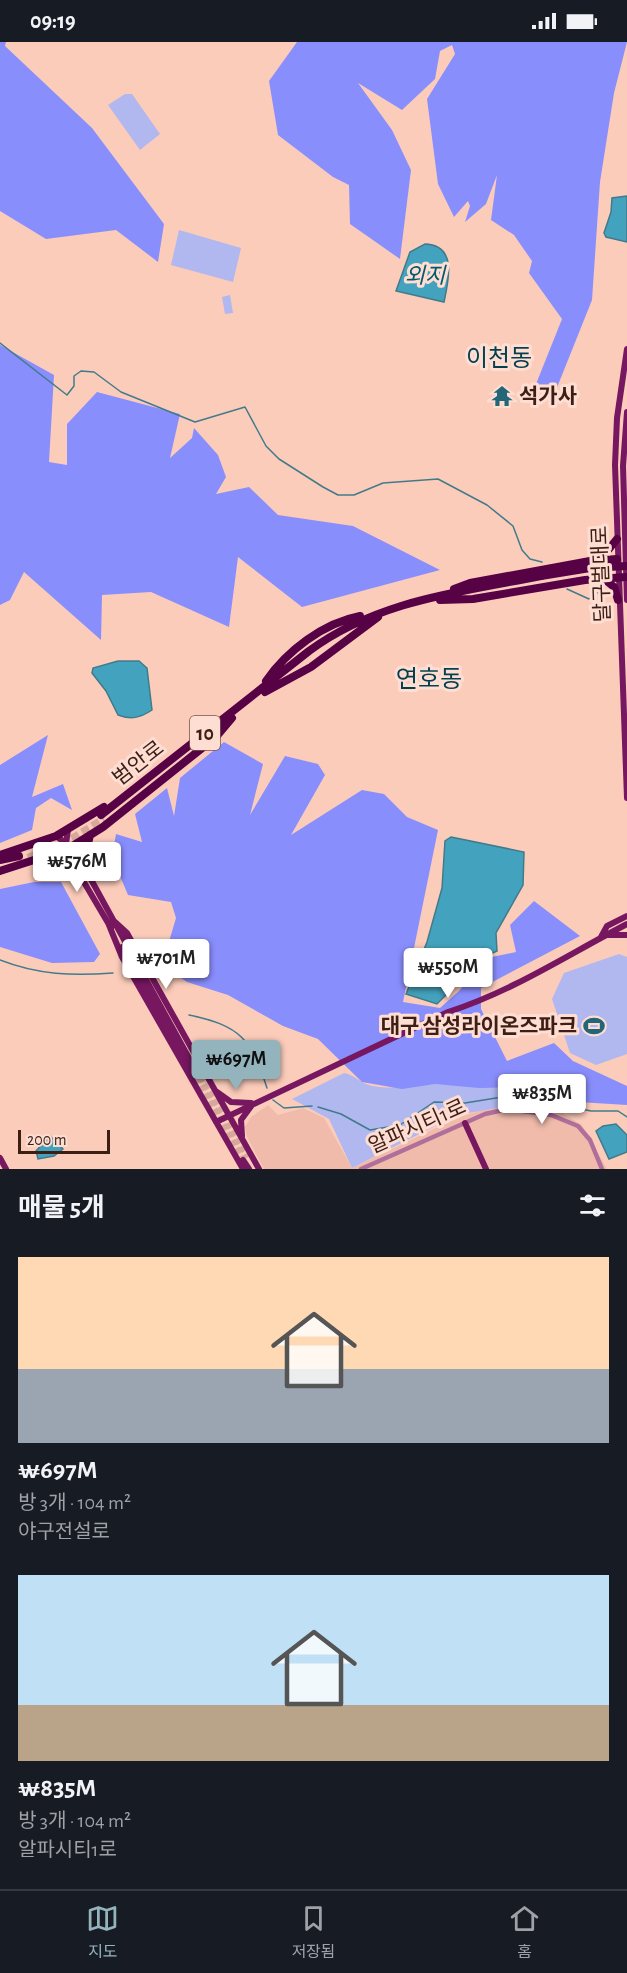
<!DOCTYPE html>
<html lang="ko">
<meta charset="utf-8">
<style>
:root{--surface:#171b24;--page:#20242c;--text:#f1f3f6;--muted:#9ea1a6;--line:#363941;--accent:#94b4bd}
body{margin:0;font-family:"Alegreya Sans","Noto Sans KR",sans-serif;background:var(--page);color:var(--text);height:100vh;display:flex;flex-direction:column;font-size:22px;white-space:nowrap}
*{box-sizing:border-box;margin:0}
p{font-size:20px;color:var(--muted)}
.icon{flex:none;width:33px;height:33px;fill:none;stroke:currentColor;stroke-width:2;stroke-linecap:round;stroke-linejoin:round}
.map{position:relative;height:1127px;overflow:hidden}
.side{display:flex;flex-direction:column;background:var(--surface);flex:1}
.side>*{flex:none}
.scale{position:absolute;left:18px;bottom:15px;width:92px;box-sizing:border-box;padding-left:6px;border:3px solid #3c1e14;border-top:0;font-size:16px;line-height:21px;white-space:nowrap;color:#3c1e14;-webkit-text-stroke:4px #feddd2;paint-order:stroke}
.price{position:absolute;translate:-50% -51px;padding:0 14px;border-radius:6px;background:#fff;color:#222;font-size:20px;line-height:39px;filter:drop-shadow(0 2px 3px #0008)}
.price::after{content:'';position:absolute;left:50%;top:36px;width:18px;height:14px;margin-left:-9px;background:inherit;clip-path:polygon(0 0,100% 0,50% 100%)}
.price.active{background:var(--accent);color:#111}
ul{padding:0;list-style:none}
li{display:grid;align-content:center;gap:12px;height:318px;padding:0 18px}
li span{display:grid;place-items:center;height:186px;border-radius:0px;color:#555}
li>.icon{margin-inline-start:auto}
span .icon{width:108px;height:108px;fill:#fffc;stroke-width:1}
li b{font-size:26px}
h2{display:flex;justify-content:space-between;align-items:center;height:72px;padding:0 18px;font-size:26px}
.status{display:flex;justify-content:space-between;align-items:center;height:42px;padding:0 30px;background:var(--surface);direction:ltr}
.status svg{height:16px;fill:currentColor}
.menu{display:flex;justify-content:space-around;align-items:center;height:84px;border-top:2px solid var(--line);background:var(--surface);font-size:16px;color:var(--muted)}
.menu a{display:grid;justify-items:center;gap:3px}
.menu .active{color:var(--accent)}
.map>svg:first-child{display:block}
.built{fill:#f0bbaa}
.green{fill:#b1b7ef}
.forest{fill:#898efd}
.water{fill:#43a3be;stroke:#417b8b;stroke-width:1.5}
.lines{fill:none;stroke-linecap:round;stroke-linejoin:round}
.stream{stroke:#417b8b;stroke-width:1.5}
.major-tunnel{stroke:#d6a99a;stroke-width:6;stroke-dasharray:6 3;stroke-linecap:butt}
.highway-tunnel{stroke:#d6a99a;stroke-width:8;stroke-dasharray:8 4;stroke-linecap:butt}
.minor{stroke:#b06f9b;stroke-width:4.5}
.major{stroke:#761760;stroke-width:6}
.highway{stroke:#570245;stroke-width:8}
.highway-bridge{stroke:#570245;stroke-width:8}
.labels{text-anchor:middle;stroke-width:6;stroke-linejoin:round;paint-order:stroke}
.shield{fill:#feddd2;stroke:#76574d;stroke-width:1.5}
.shield-label{font-size:20px;font-weight:bold;fill:#3c1e14}
.poi-label{font-size:21px;font-weight:bold;fill:#3c1e14;stroke:#feddd2;text-anchor:start}
.street-label{font-size:21px;fill:#3c1e14;stroke:#feddd2}
.water-label{font-size:22px;font-style:italic;fill:#03586c;stroke:#feddd2}
.quarter-label{font-size:24px;fill:#033f4d;stroke:#feddd2}
</style>
<div class="status"><b>09:19</b><svg viewBox="0 0 49 12"><path d="M0 12V9h3v3zM5 12V6h3v6zM10 12V3h3v9zM15 12V0h3v12zM26 1h20v11H26zM47 4h2v5h-2z"/></svg></div>
<div class="map">
<svg width="627" height="1127" viewBox="0 0 627 1127">
<rect width="100%" height="100%" fill="#fcccbb"/>
<!-- built -->
<path class="built" d="M 268,1063 L 278,1073 L 303,1066 L 324,1076 L 352,1126 L 459,1075 L 497,1064 L 519,1063 L 562,1071 L 582,1083 L 607,1127 L 264,1127 L 247,1095 L 245,1085 L 251,1075 Z"/>
<!-- green -->
<path class="green" d="M 125,52 L 132,52 L 160,92 L 140,108 L 108,63 Z
M 179,188 L 241,206 L 233,240 L 171,223 Z
M 230,253 L 233,271 L 225,272 L 222,255 Z
M 619,912 L 627,915 L 627,1012 L 596,1023 L 570,1011 L 552,957 L 564,931 Z
M 344,1031 C 355,1033 363,1043 373,1044 C 395,1048 414,1043 435,1042 C 460,1042 485,1046 510,1046 L 514,1063 L 457,1073 L 352,1126 L 329,1077 L 292,1057 Z"/>
<!-- forest -->
<path class="forest" d="M 0,0 L 6,0 L 5,4 L 92,86 L 164,182 L 158,220 L 116,188 L 46,197 L 0,169 Z
M 297,0 L 627,0 L 614,51 L 600,140 L 592,258 L 556,348 L 534,347 L 562,277 L 529,231 L 532,219 L 514,193 L 491,178 L 497,133 L 486,162 L 465,180 L 470,164 L 468,159 L 454,175 L 438,142 L 427,57 L 455,12 L 452,3 L 440,9 L 435,37 L 402,68 L 358,41 L 392,88 L 411,128 L 400,217 L 350,182 L 349,143 L 333,135 L 278,93 L 269,39 Z
M 0,303 L 54,333 L 49,420 L 67,423 L 67,382 L 97,350 L 180,372 L 170,416 L 192,396 L 194,386 L 218,413 L 226,435 L 216,452 L 249,445 L 278,473 L 353,484 L 440,528 L 302,565 L 238,515 L 229,585 L 151,550 L 102,553 L 101,598 L 24,530 L 10,558 L 0,563 Z
M 48,693 L 32,755 L 63,742 L 72,768 L 51,756 L 36,766 L 32,788 L 0,801 L 0,723 Z
M 224,700 L 263,722 L 250,773 L 285,714 L 318,722 L 325,733 L 291,793 L 362,748 L 384,752 L 407,775 L 438,788 L 403,960 L 440,966 L 460,948 L 482,917 L 516,910 L 510,883 L 534,859 L 580,894 L 481,946 L 481,967 L 507,1019 L 554,1001 L 573,1019 L 627,1044 L 627,1063 L 578,1060 L 538,1045 L 479,1046 L 435,1042 L 402,1047 L 362,1040 L 318,997 L 283,984 L 228,953 L 187,940 L 162,923 L 176,876 L 171,860 L 128,853 L 112,815 L 116,792 L 142,800 L 135,772 L 167,746 L 174,774 L 180,736 Z
M 34,840 L 61,840 L 100,912 L 94,920 L 52,921 L 0,905 L 0,847 Z"/>
<!-- water -->
<path class="water" d="M 627,154 L 627,200 L 606,195 L 604,191 L 611,170 L 612,156 Z
M 425,202 C 457,203 449,237 444,260 L 396,249 L 410,210 Z
M 118,619 L 139,619 L 147,626 L 152,668 C 140,676 131,678 118,673 L 106,649 L 92,631 L 93,626 Z
M 451,795 L 524,810 L 523,843 L 496,891 L 497,909 L 484,915 L 437,962 L 406,952 L 427,900 L 442,846 L 445,799 Z
M 616,1082 L 627,1093 L 627,1110 L 609,1117 L 596,1089 L 603,1084 Z
M 50,1094 L 63,1107 L 54,1114 L 38,1117 L 36,1109 Z"/>
<g class="lines">
<!-- stream -->
<path class="stream" d="M 0,301 L 67,353 L 74,344 L 74,334 L 81,329 L 94,330 L 121,350 L 195,380 L 245,365 L 266,404 L 279,417 L 323,445 L 338,453 L 354,453 L 383,441 L 438,437 L 487,463 L 513,484 L 522,508 L 530,517 L 542,520
M 567,547 L 589,557 L 600,549
M 0,918 C 38,933 73,934 113,931
M 189,973 C 241,984 251,997 267,1046
M 273,1058 L 284,1066 L 312,1064
M 318,1065 L 341,1072 L 370,1088 L 400,1083 L 434,1060 L 465,1061 L 514,1053 L 591,1069 L 618,1069 L 627,1075"/>
<!-- major-tunnel -->
<path class="major-tunnel" d="M 195,1027 L 248,1115
M 192,1028 L 243,1118"/>
<!-- highway-tunnel -->
<path class="highway-tunnel" d="M 28,816 L 70,798 L 104,777"/>
<!-- minor -->
<path class="minor" d="M 361,1127 L 485,1072 L 508,1067 L 551,1073 L 578,1084 L 590,1098 L 602,1127"/>
<!-- major -->
<path class="major" d="M 627,307 L 617,376 L 615,423 L 627,756
M 627,370 L 623,424 L 627,558
M 68,788 L 65,808 L 111,886
M 56,794 L 71,805 L 88,832 L 195,1027
M 115,880 L 127,891 L 136,907 L 259,1127
M 109,883 L 122,915 L 243,1127
M 609,893 L 627,893
M 601,895 L 607,884 L 627,874
M 122,905 L 192,1028
M 217,1050 L 231,1060 L 251,1061
M 216,1080 L 448,970 C 513,949 567,913 627,882
M 465,1081 L 486,1127
M 242,1094 L 241,1078 L 252,1063
M 0,1116 L 6,1127
M 243,1118 L 249,1127"/>
<!-- highway -->
<path class="highway" d="M 600,518 L 617,497
M 602,535 L 614,545 L 618,558
M 454,547 L 470,541 L 590,519 L 617,517
M 440,558 L 473,557 L 585,538 L 626,535
M 266,639 C 287,609 323,581 360,574
M 265,650 L 311,625 L 378,575
M 101,773 L 309,609 C 378,558 460,550 541,534
M 71,805 L 103,785 L 216,695 L 232,676
M 0,813 L 56,794 L 104,765
M 49,815 L 64,820 L 78,829
M 0,818 L 19,814
M 0,829 L 65,808
M 88,832 L 85,814 L 90,793"/>
<!-- highway-bridge -->
<path class="highway-bridge" d="M 541,534 L 590,526 L 627,524"/>
</g>
<!-- icons -->
<defs>
<symbol id="temple-bare" viewBox="-9 -9 18 18"><path d="M0-6L5-2H3V0L6.5 2.5H4V6H1.5V3h-3V6H-4V2.5H-6.5L-3 0V-2H-5Z" fill="#226678" stroke="#feddd2" stroke-width="2.5" paint-order="stroke"/></symbol>
<symbol id="stadium-bare" viewBox="-9 -9 18 18"><path d="M0-5a6.5 5 0 1 0 0 10a6.5 5 0 1 0 0-10ZM-3.5-1.8h7v3.6h-7Z" fill="#226678" stroke="#feddd2" stroke-width="2.5" paint-order="stroke"/></symbol>
</defs>
<g fill-rule="evenodd">
<use href="#temple-bare" x="487" y="339" width="30" height="30"/>
<use href="#stadium-bare" x="579" y="969" width="30" height="30"/>
</g>
<g class="labels">
<!-- shield labels -->
<rect class="shield" x="190" y="674" width="30" height="34" rx="4.5"/>
<g class="shield-label">
<text x="205" y="698">10</text>
</g>
<!-- poi labels -->
<g class="poi-label">
<text x="519" y="361">석가사</text>
<text x="577" y="991" text-anchor="end">대구 삼성라이온즈파크</text>
</g>
<!-- street labels -->
<g class="street-label">
<text transform="translate(601 532) rotate(-92)" y="7">달구벌대로</text>
<text transform="translate(138 721) rotate(-38)" y="7">범안로</text>
<text transform="translate(417 1084) rotate(-24)" y="7">알파시티1로</text>
</g>
<!-- water labels -->
<g class="water-label">
<text x="425" y="241">외지</text>
</g>
<!-- quarter labels -->
<g class="quarter-label">
<text x="499" y="324">이천동</text>
<text x="429" y="645">연호동</text>
</g>
</g>
</svg>
<div class="scale">200 m</div>
<b class="price" style="left:77px;top:851px">₩576M</b>
<b class="price" style="left:166px;top:948px">₩701M</b>
<b class="price" style="left:448px;top:957px">₩550M</b>
<b class="price active" style="left:236px;top:1049px">₩697M</b>
<b class="price" style="left:542px;top:1083px">₩835M</b>
</div>
<section class="side">
<h2>매물 5개<svg class="icon" aria-label="filters" viewBox="0 0 24 24"><path d="M4 7h16M4 17h16"/><circle cx="9" cy="7" r="2"/><circle cx="15" cy="17" r="2"/></svg></h2>
<ul>
<li><span style="background:linear-gradient(#ffd9b3 60%,#9aa5b1 0)"><svg class="icon" aria-label="home" viewBox="0 0 24 24"><path d="M3 11l9-7 9 7M6 9v11h12V9"/></svg></span><div><b>₩697M</b><p>방 3개 · 104 m²</p><p>야구전설로</p></div></li>
<li><span style="background:linear-gradient(#bfe0f5 70%,#b9a48a 0)"><svg class="icon" aria-label="home" viewBox="0 0 24 24"><path d="M3 11l9-7 9 7M6 9v11h12V9"/></svg></span><div><b>₩835M</b><p>방 3개 · 104 m²</p><p>알파시티1로</p></div></li>
</ul>
</section>
<nav class="menu">
<a class="active"><svg class="icon" aria-label="map" viewBox="0 0 24 24"><path d="M3 6l6-2 6 2 6-2v14l-6 2-6-2-6 2zM9 4v14M15 6v14"/></svg>지도</a>
<a><svg class="icon" aria-label="saved" viewBox="0 0 24 24"><path d="M7 4h10v16l-5-4-5 4z"/></svg>저장됨</a>
<a><svg class="icon" aria-label="home" viewBox="0 0 24 24"><path d="M3 11l9-7 9 7M6 9v11h12V9"/></svg>홈</a>
</nav>
